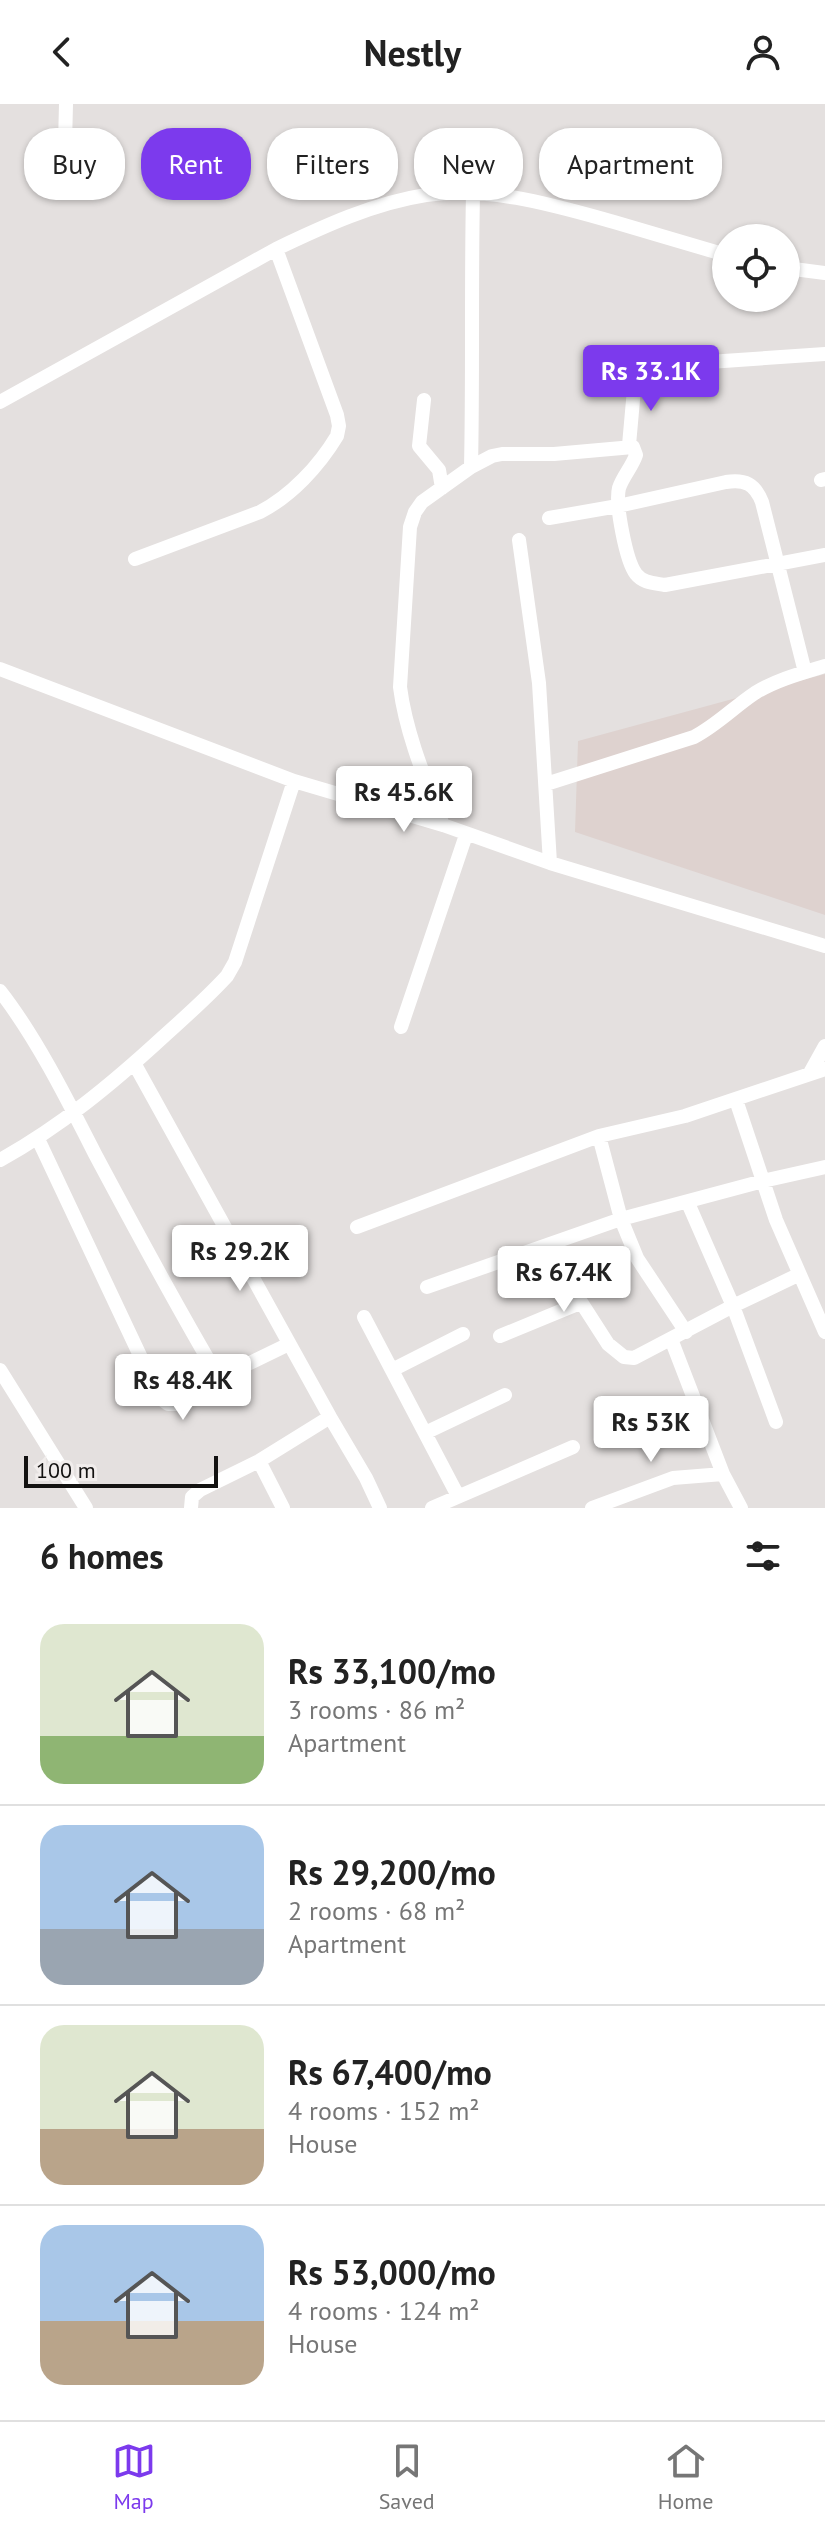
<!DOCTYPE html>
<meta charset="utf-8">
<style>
:root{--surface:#fff;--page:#f6f6f6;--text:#222;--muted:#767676;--line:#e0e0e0;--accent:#7c3aed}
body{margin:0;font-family:"PT Sans",sans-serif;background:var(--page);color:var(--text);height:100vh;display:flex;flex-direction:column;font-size:30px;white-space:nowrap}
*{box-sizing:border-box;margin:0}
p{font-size:26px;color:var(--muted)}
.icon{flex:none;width:44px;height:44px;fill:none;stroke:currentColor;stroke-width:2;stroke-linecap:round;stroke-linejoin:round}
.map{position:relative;height:1404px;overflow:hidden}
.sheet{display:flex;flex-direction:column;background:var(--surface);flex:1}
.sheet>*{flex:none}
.banner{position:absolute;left:24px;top:24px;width:778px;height:72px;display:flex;gap:16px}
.tools{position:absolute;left:712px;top:120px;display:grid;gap:16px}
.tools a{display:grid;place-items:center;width:88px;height:88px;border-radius:50%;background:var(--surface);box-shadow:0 2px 6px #0004;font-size:40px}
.scale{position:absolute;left:24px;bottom:20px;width:194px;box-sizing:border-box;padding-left:8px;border:4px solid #131211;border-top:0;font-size:22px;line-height:28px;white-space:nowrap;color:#131211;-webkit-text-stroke:6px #f1edec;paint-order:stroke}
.price{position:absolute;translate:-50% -68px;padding:0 18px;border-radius:8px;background:#fff;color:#222;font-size:26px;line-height:52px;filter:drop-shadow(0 2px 4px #0008)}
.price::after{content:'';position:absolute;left:50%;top:48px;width:24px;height:18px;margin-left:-12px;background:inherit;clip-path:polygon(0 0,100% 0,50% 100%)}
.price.active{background:var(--accent);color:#fff}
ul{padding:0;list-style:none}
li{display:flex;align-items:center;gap:24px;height:200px;padding:0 40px}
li+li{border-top:2px solid var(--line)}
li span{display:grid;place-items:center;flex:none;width:224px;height:160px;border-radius:24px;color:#555}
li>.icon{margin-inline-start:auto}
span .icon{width:96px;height:96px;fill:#fffc;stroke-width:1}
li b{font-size:34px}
h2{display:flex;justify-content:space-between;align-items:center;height:96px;padding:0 40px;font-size:34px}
.pill{padding:0 28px;border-radius:32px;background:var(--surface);box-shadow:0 2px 6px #0004;font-size:28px;line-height:72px}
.pill.active{background:var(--accent);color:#fff}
header{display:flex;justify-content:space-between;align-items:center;height:104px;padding:0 40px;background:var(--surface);font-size:36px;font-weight:700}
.tab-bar{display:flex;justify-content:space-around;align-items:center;height:112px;border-top:2px solid var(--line);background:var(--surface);font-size:22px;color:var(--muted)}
.tab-bar a{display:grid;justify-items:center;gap:4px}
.tab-bar .active{color:var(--accent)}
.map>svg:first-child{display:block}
.built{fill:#ded2cf}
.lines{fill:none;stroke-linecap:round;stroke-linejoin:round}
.minor{stroke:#fff;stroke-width:14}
</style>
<header><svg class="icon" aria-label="back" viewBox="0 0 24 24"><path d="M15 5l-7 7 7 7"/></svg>Nestly<svg class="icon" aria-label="person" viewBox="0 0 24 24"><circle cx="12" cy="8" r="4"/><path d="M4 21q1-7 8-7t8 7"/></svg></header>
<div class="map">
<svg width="825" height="1404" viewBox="0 0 825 1404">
<rect width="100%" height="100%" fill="#e4e0df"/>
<!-- built -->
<path class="built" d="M 825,570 L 825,811 L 575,728 L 578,637 Z"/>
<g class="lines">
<!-- minor -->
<path class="minor" d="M 64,79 L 66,0
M 786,164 L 825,169
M 709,258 L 825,250
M 424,296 L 419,342 L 439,366 L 442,384
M 0,298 L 276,145 C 324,122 374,99 426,91 C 490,82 553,101 614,118 C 651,129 689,140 726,151
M 629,341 L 635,274
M 471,363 C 473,272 471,181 473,90
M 821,376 L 825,375
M 549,414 L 618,402 L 726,378 C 745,375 755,380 762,398 L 805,568
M 519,436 L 539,579 L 550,759
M 135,455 L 260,408 C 291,392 319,362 337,332 L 339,322 L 337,311 L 276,145
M 0,565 L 294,677 L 443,721 L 550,759 L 825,842
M 546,680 L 694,633 C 717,621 734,603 755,589 C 776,576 802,569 825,562
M 443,721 C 426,677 406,630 400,583 L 410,423 L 415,408 L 422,398 L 471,363 L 492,352 L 502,350 L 554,350 L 633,343 L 636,351 C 632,363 623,372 619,384 C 615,400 626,457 636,470 C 643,479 654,479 665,481 L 825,451
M 0,887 C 36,933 68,997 95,1050 C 135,1125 175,1200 219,1274
M 401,923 L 466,731
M 134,959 L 330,1313 L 366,1374 L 380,1404
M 810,969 L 825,942
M 736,996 L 776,1116 L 825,1228
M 599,1032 L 621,1115 L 637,1154 L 686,1228
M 38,1035 L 160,1294 L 168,1300 L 178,1300 L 219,1274 L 289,1240
M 0,1056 C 60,1023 113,979 163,933 C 185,913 207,894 227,872 L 235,858 L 294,677
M 688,1099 L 733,1202 L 776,1318
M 357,1123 L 599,1032 L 685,1012 L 825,965
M 545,1142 L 608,1240 L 624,1253 L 634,1254 L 733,1202 L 798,1171
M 427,1183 L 621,1115 L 763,1077 L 825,1063
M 364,1213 L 458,1392
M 500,1232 L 580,1199
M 671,1235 L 723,1370 L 741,1404
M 0,1266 L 86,1404
M 392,1266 L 463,1230
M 425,1329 L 505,1291
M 259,1357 L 283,1404
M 191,1404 L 192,1393 L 200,1386 L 259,1357 L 330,1313
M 432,1404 L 573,1343
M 592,1404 L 673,1374 L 723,1370"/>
</g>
</svg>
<div class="tools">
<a><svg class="icon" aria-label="locate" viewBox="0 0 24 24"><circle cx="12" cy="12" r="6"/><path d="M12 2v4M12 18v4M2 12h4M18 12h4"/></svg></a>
</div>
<div class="scale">100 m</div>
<b class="price active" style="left:651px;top:309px">Rs 33.1K</b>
<b class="price" style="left:404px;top:730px">Rs 45.6K</b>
<b class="price" style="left:240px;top:1189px">Rs 29.2K</b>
<b class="price" style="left:564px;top:1210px">Rs 67.4K</b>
<b class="price" style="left:183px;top:1318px">Rs 48.4K</b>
<b class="price" style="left:651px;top:1360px">Rs 53K</b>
<div class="banner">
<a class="pill">Buy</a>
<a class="pill active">Rent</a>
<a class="pill">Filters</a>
<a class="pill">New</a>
<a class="pill">Apartment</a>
</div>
</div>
<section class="sheet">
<h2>6 homes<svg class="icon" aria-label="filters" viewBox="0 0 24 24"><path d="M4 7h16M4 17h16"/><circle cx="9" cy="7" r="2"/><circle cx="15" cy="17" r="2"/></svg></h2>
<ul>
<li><span style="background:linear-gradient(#dfe7d0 70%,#8fb573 0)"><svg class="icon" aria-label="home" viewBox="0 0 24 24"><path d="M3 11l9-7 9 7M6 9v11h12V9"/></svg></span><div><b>Rs 33,100/mo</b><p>3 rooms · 86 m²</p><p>Apartment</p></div></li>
<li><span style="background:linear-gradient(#a9c7e8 65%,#9aa5b1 0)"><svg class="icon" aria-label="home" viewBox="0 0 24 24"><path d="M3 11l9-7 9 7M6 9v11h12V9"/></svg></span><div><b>Rs 29,200/mo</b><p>2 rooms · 68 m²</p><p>Apartment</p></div></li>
<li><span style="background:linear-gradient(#dfe7d0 65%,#b9a48a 0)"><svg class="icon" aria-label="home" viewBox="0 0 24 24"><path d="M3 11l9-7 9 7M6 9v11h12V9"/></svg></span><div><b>Rs 67,400/mo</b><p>4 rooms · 152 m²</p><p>House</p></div></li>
<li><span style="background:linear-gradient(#a9c7e8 60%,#b9a48a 0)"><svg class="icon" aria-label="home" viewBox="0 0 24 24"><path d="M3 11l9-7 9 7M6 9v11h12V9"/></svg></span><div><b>Rs 53,000/mo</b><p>4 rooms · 124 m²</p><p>House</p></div></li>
</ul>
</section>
<nav class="tab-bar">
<a class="active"><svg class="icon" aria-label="map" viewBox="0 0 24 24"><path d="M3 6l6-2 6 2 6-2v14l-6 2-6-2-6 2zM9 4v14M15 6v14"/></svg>Map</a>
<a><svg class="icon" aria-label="saved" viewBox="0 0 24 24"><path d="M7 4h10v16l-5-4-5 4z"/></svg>Saved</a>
<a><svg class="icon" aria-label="home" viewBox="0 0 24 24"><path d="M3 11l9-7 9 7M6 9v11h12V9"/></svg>Home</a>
</nav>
